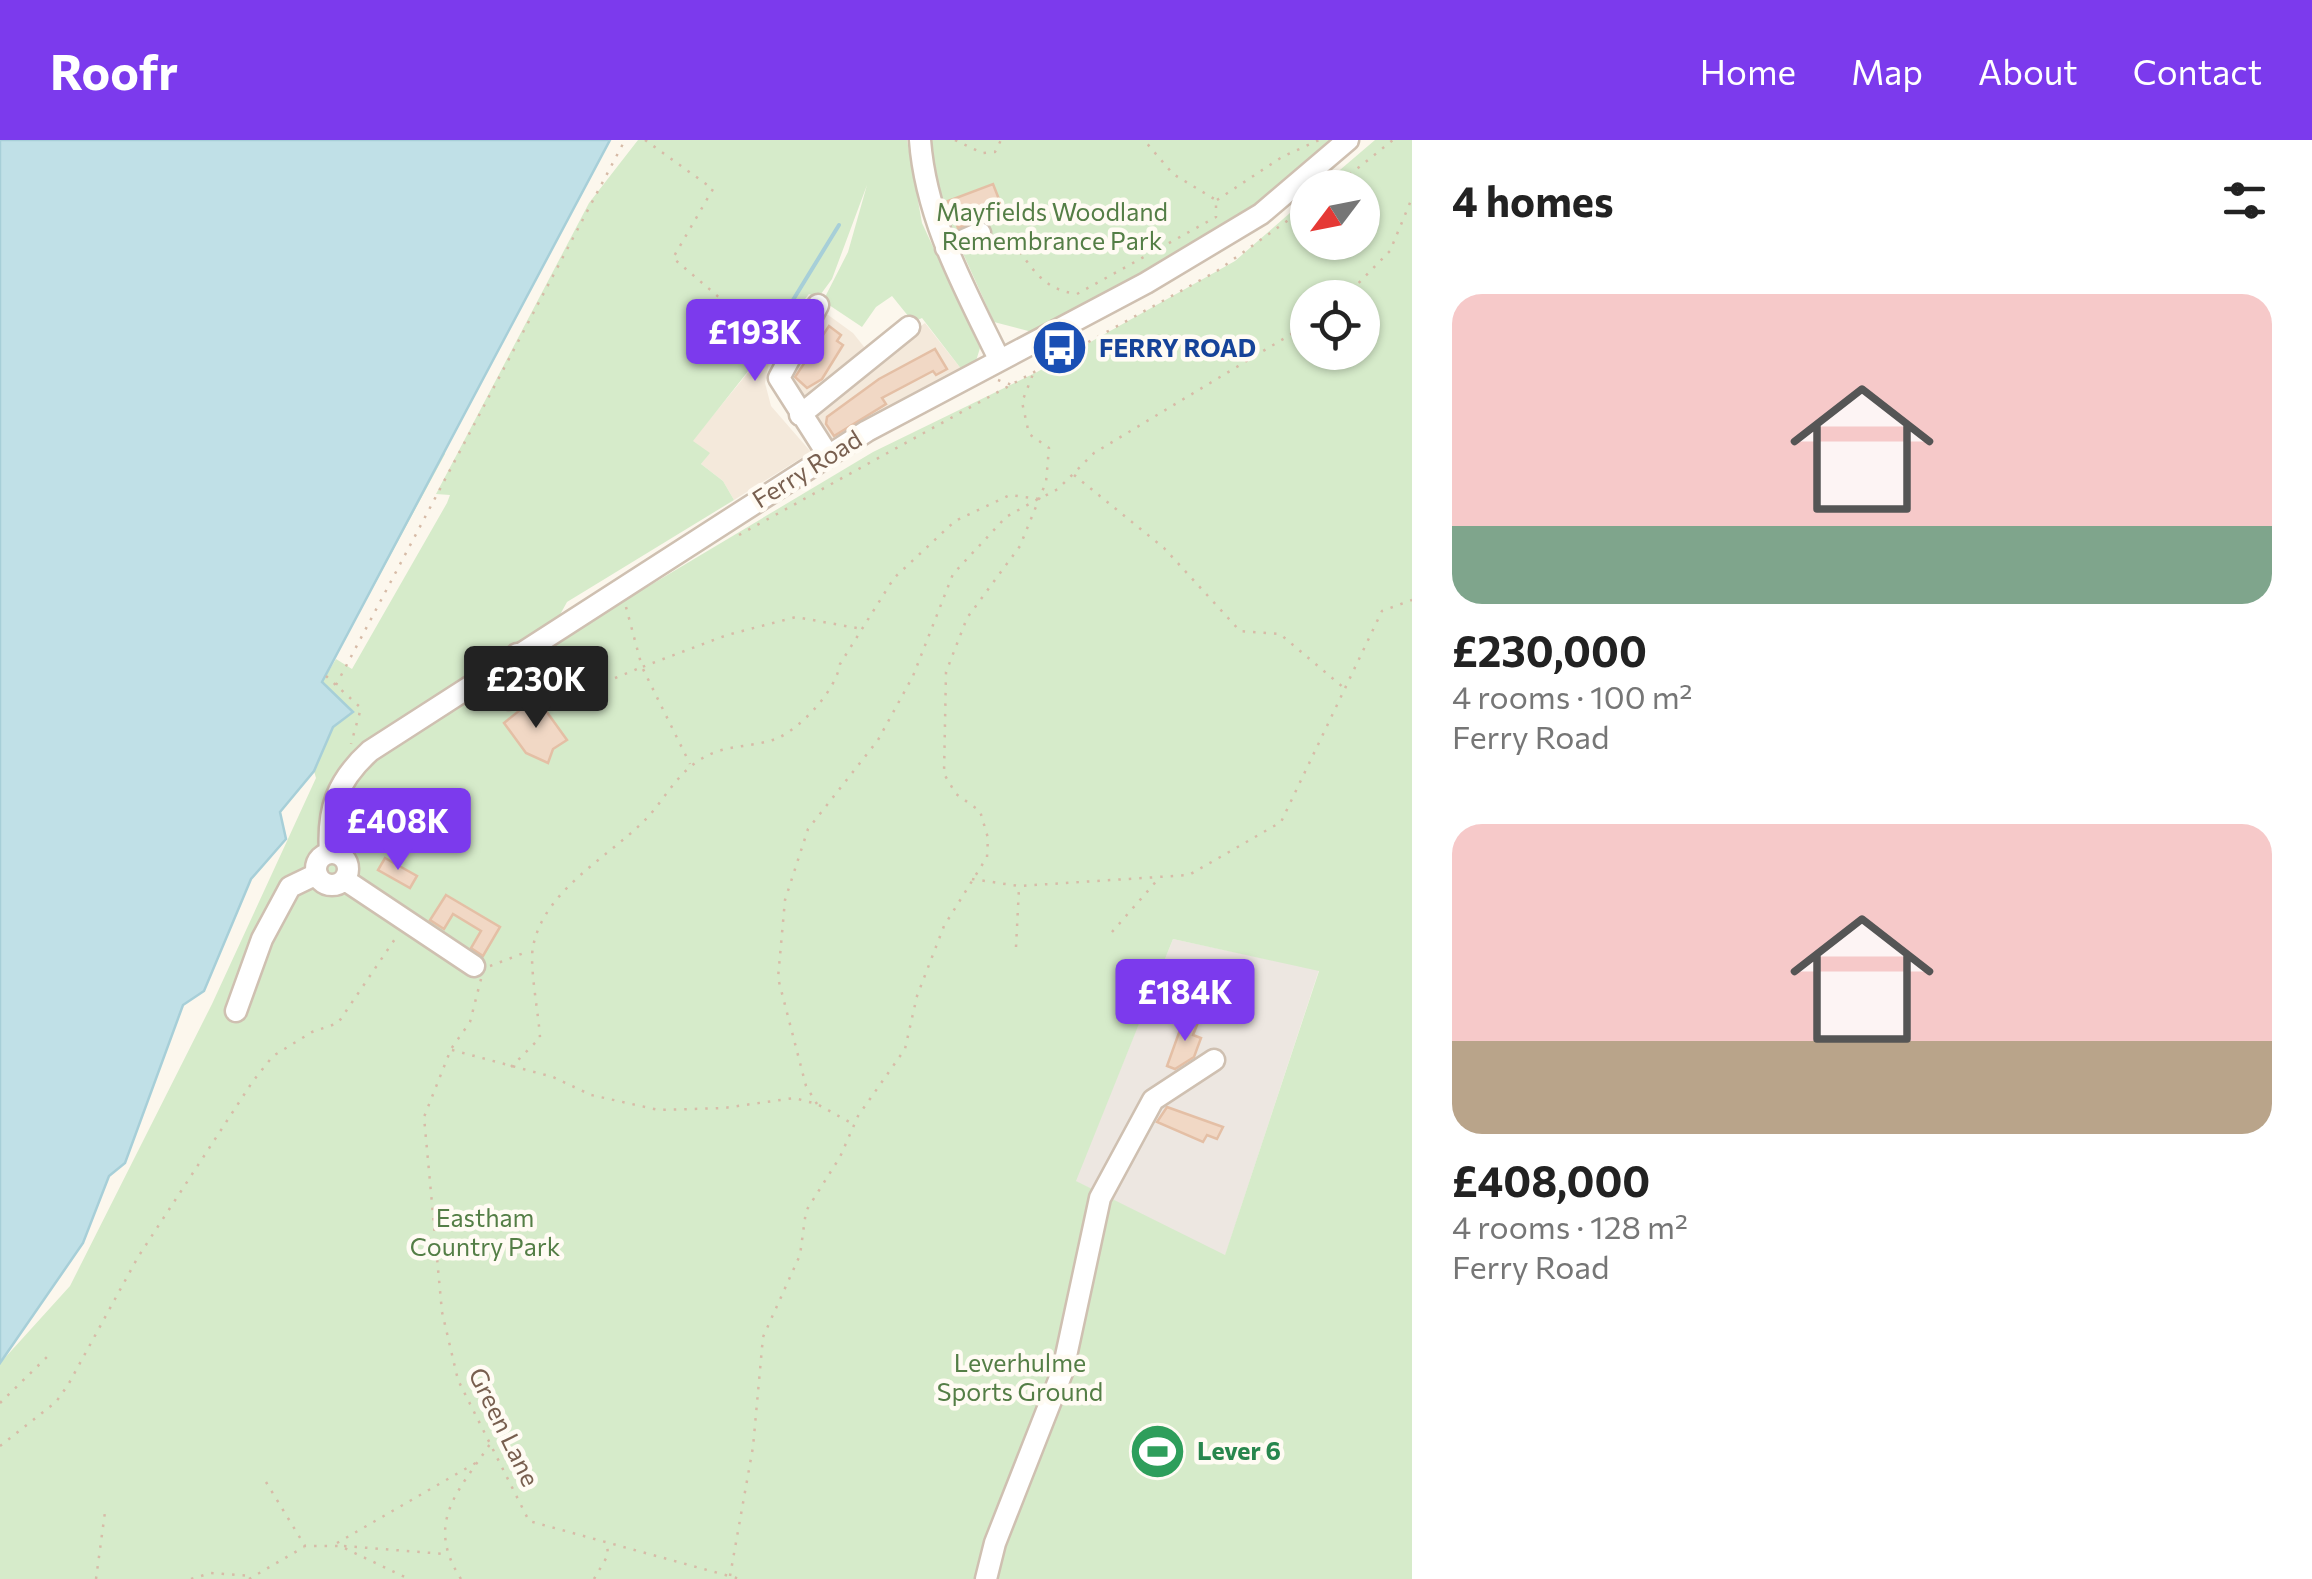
<!DOCTYPE html>
<meta charset="utf-8">
<style>
:root{--surface:#fff;--page:#f6f6f6;--text:#222;--muted:#767676;--accent:#7c3aed}
body{margin:0;font-family:Commissioner,sans-serif;background:var(--page);color:var(--text);height:100vh;display:flex;flex-direction:column;font-size:38px;white-space:nowrap}
*{box-sizing:border-box;margin:0}
p{font-size:32px;color:var(--muted)}
.icon{flex:none;width:55px;height:55px;fill:none;stroke:currentColor;stroke-width:2;stroke-linecap:round;stroke-linejoin:round}
.map{position:relative;flex:1;overflow:hidden}
.side{display:flex;flex-direction:column;background:var(--surface);width:900px}
.side>*{flex:none}
.needle{width:65px;rotate:238deg}
.buttons{position:absolute;left:1290px;top:30px;display:grid;gap:20px}
.buttons a{display:grid;place-items:center;width:90px;height:90px;border-radius:50%;background:var(--surface);box-shadow:0 2px 8px #0004;font-size:50px}
.price{position:absolute;translate:-50% -85px;padding:0 22px;border-radius:10px;background:var(--accent);color:#fff;font-size:32px;line-height:65px;filter:drop-shadow(0 2px 5px #0008)}
.price::after{content:'';position:absolute;left:50%;top:60px;width:30px;height:22px;margin-left:-15px;background:inherit;clip-path:polygon(0 0,100% 0,50% 100%)}
.price.selected{background:#222;color:#fff}
ul{padding:0;list-style:none}
li{display:grid;align-content:center;gap:20px;height:530px;padding:0 40px}
li span{display:grid;place-items:center;height:310px;border-radius:30px;color:#555}
li>.icon{margin-inline-start:auto}
span .icon{width:180px;height:180px;fill:#fffc;stroke-width:1}
li b{font-size:42px}
h2{display:flex;justify-content:space-between;align-items:center;height:120px;padding:0 40px;font-size:42px}
header{display:flex;align-items:center;gap:60px;box-sizing:border-box;height:140px;padding:0 50px;background:var(--accent);color:#fff}
header strong{font-size:48px}
nav{display:flex;gap:55px;margin-inline-start:auto;font-size:35px}
main{display:flex;flex:1;min-height:0}
.map>svg:first-child{display:block}
.residential{fill:#f4e9db}
.industrial{fill:#ede7e1}
.green{fill:#d6ebca;fill-rule:evenodd}
.water{fill:#c0e0e7;stroke:#a7cfd8;stroke-width:2.5}
.lines{fill:none;stroke-linecap:round;stroke-linejoin:round}
.stream{stroke:#a7cfd8;stroke-width:4}
.building{fill:#f1d8c5;stroke:#e4bfa5;stroke-width:2.5}
.minor-casing{stroke:#cfc0b1;stroke-width:25}
.path{stroke:#d7bba7;stroke-width:2.5;stroke-dasharray:2.5 8;stroke-linecap:butt}
.minor{stroke:#fff;stroke-width:20}
.labels{text-anchor:middle;stroke-width:9;stroke-linejoin:round;paint-order:stroke}
.park-label{font-size:25px;fill:#547e46;stroke:#fffbf3}
.transit-label{font-size:25px;font-weight:bold;fill:#164399;stroke:#fffbf3;text-anchor:start}
.street-label{font-size:25px;fill:#785f4f;stroke:#fffbf3}
.leisure-label{font-size:25px;font-weight:bold;fill:#27864d;stroke:#fffbf3;text-anchor:start}
</style>
<header>
<strong>Roofr</strong>
<nav><a>Home</a><a>Map</a><a>About</a><a>Contact</a></nav>
</header>
<main>
<div class="map">
<svg width="1412" height="1439" viewBox="0 0 1412 1439">
<rect width="100%" height="100%" fill="#fcf7ed"/>
<!-- residential -->
<path class="residential" d="M 824,172 L 853,193 L 869,213 L 802,267 L 783,241 Z
M 925,183 L 962,230 L 834,304 L 807,272 Z
M 773,202 L 765,243 L 771,266 L 811,312 L 734,360 L 723,341 L 701,324 L 709,313 L 692,301 Z"/>
<!-- industrial -->
<path class="industrial" d="M 1173,799 L 1319,830 L 1225,1116 L 1075,1041 Z"/>
<!-- green -->
<path class="green" d="M 638,0 L 907,0 L 922,83 L 980,208 L 976,221 L 962,230 L 922,178 L 913,182 L 892,156 L 876,167 L 862,187 L 823,161 L 848,112 L 867,45 L 832,139 L 818,158 L 809,154 L 693,301 L 710,313 L 701,324 L 723,341 L 734,360 L 567,462 L 540,511 L 873,312 L 1037,232 L 1235,121 L 1307,58 L 1308,102 L 1362,102 L 1362,48 L 1320,47 L 1375,0 L 1412,0 L 1412,1439 L 0,1439 L 0,1048 L 447,291 L 445,314 L 322,542 L 336,519 L 352,529 L 447,363 L 450,355 L 436,354 L 589,63 ZM 1308,158 L 1362,158 L 1362,212 L 1308,212 ZM 314,631 L 316,638 L 212,864 L 70,1146 L 2,1221 L 83,1103 L 109,1036 L 125,1023 L 183,865 L 204,851 L 251,739 L 286,699 L 280,673 ZM 1173,799 L 1319,831 L 1225,1115 L 1076,1041 Z
M 927,0 L 1336,0 L 1270,58 L 1162,125 L 1036,193 L 994,182 L 946,76 Z"/>
<!-- water -->
<path class="water" d="M 0,0 L 610,0 L 322,542 L 353,572 L 333,587 L 314,631 L 280,672 L 286,699 L 251,739 L 204,851 L 183,865 L 125,1023 L 109,1036 L 83,1103 L 0,1223 Z"/>
<g class="lines">
<!-- stream -->
<path class="stream" d="M 774,191 L 839,85"/>
</g>
<!-- building -->
<path class="building" d="M 993,44 L 1004,72 L 958,88 L 948,61 Z
M 829,186 L 841,195 L 837,201 L 843,205 L 822,239 L 807,248 L 795,237 Z
M 935,209 L 947,229 L 936,235 L 933,231 L 882,258 L 886,264 L 834,296 L 826,284 L 827,277 L 879,239 Z
M 536,557 L 567,600 L 553,609 L 548,623 L 526,613 L 504,583 Z
M 385,718 L 417,736 L 410,748 L 378,730 Z
M 446,755 L 500,787 L 483,816 L 471,808 L 481,791 L 453,774 L 444,789 L 430,780 Z
M 1185,876 L 1199,880 L 1193,895 L 1201,898 L 1194,917 L 1175,929 L 1167,926 Z
M 1167,967 L 1223,987 L 1217,999 L 1207,995 L 1203,1002 L 1157,982 Z"/>
<g class="lines">
<defs>
<path id="minor" d="M 920,0 C 926,80 965,149 999,219
M 946,108 L 980,93
M 818,165 L 779,238 L 828,315
M 800,275 L 909,187
M 517,514 L 534,540
M 490,531 L 509,559
M316 729a16 16 0 1 1 32 0a16 16 0 1 1-32 0Z
M 330,713 C 327,669 337,641 370,611 L 867,291 L 1146,143 L 1261,74 L 1348,0
M 345,740 L 474,826
M 236,871 L 262,799 L 290,747 L 317,734
M 986,1439 L 995,1403 L 1063,1230 L 1100,1058 L 1153,960 L 1214,920"/>
</defs>
<!-- minor casing -->
<use href="#minor" class="minor-casing"/>
<!-- path -->
<path class="path" d="M 645,0 L 713,49 L 673,118 L 776,206
M 955,0 L 982,13 L 995,12 L 1001,0
M 1333,48 L 1393,0
M 1217,60 L 1282,17 L 1319,0
M 1020,112 C 1037,136 1048,150 1077,154 L 1216,77 L 1216,60 L 1173,34 L 1144,0
M 1344,158 L 1390,111 L 1412,58
M 998,240 L 1012,245
M 1074,335 L 1164,408 L 1240,491 L 1280,494 L 1344,548
M 739,395 L 1217,131 L 1308,66
M 626,467 L 642,527 L 727,495 L 796,477 L 862,489
M 544,519 L 615,538 L 642,527 L 690,624
M 326,536 L 361,568 L 351,604
M 336,545 L 625,0
M 972,739 L 1019,746 L 1189,735 L 1281,682 L 1382,471 L 1412,460
M 1112,792 L 1160,737
M 1016,807 L 1019,748
M 490,826 L 529,811
M 481,839 L 470,882 L 451,909 L 424,977 L 442,1172 L 458,1240 L 529,1381 L 740,1439
M 452,910 L 553,937 L 591,955 L 659,970 L 724,968 L 794,958 L 817,964 L 853,984
M 511,927 L 540,898 C 539,876 529,825 533,807 C 543,752 605,719 642,683 C 663,663 673,638 698,621 C 724,603 750,609 778,598 C 802,587 836,550 840,524 L 894,438 L 955,381 L 1010,355 L 1039,359 L 1058,349 L 1094,313 L 1308,184
M 817,964 L 806,946 L 778,838 L 785,760 L 808,689 L 878,600 L 913,536 L 953,434 L 1006,377 L 1038,359
M 0,1263 L 49,1215
M 0,1306 L 56,1262 L 68,1245 L 138,1117 L 253,941 L 273,916 L 312,892 L 338,883 L 397,796
M 266,1342 L 305,1406 L 340,1406 L 409,1439
M 337,1403 L 479,1321
M 344,1406 L 445,1414
M 730,1436 L 753,1307 L 763,1197 L 800,1115 L 806,1071 L 840,1017 L 858,976 L 905,909 L 917,856 L 944,786 L 987,717 L 988,698 L 980,671 L 956,654 L 944,634 L 946,532 L 967,478 L 1020,406 L 1046,342 L 1049,308 L 1029,294 L 1022,262 L 1033,234
M 96,1439 L 105,1372
M 191,1439 L 211,1433 L 252,1436
M 249,1439 L 304,1407
M 461,1439 C 424,1382 459,1351 490,1304
M 594,1439 L 608,1415 L 607,1404"/>
<!-- minor -->
<use href="#minor" class="minor"/>
</g>
<!-- icons -->
<defs>
<symbol id="bus-disc" viewBox="-11 -11 22 22"><circle r="9.5" fill="#1a4fb4" stroke="#fffbf3"/><path d="M-5-6H5V4H4V6H2V4H-2V6H-4V4H-5ZM-3.5-4V0h7V-4ZM-3.5 1.2v1.5H-2V1.2ZM2 1.2v1.5H3.5V1.2Z" fill="#fff"/></symbol>
<symbol id="stadium-disc" viewBox="-11 -11 22 22"><circle r="9.5" fill="#2e9e5b" stroke="#fffbf3"/><path d="M0-5a6.5 5 0 1 0 0 10a6.5 5 0 1 0 0-10ZM-3.5-1.8h7v3.6h-7Z" fill="#fff"/></symbol>
</defs>
<g fill-rule="evenodd">
<use href="#bus-disc" x="1028" y="176" width="63" height="63"/>
<use href="#stadium-disc" x="1126" y="1280" width="63" height="63"/>
</g>
<g class="labels">
<!-- park labels -->
<g class="park-label">
<text x="1052" y="81">Mayfields Woodland<tspan x="1052" dy="29">Remembrance Park</tspan></text>
<text x="485" y="1087">Eastham<tspan x="485" dy="29">Country Park</tspan></text>
<text x="1020" y="1232">Leverhulme<tspan x="1020" dy="29">Sports Ground</tspan></text>
</g>
<!-- transit labels -->
<g class="transit-label">
<text x="1099" y="217">FERRY ROAD</text>
</g>
<!-- street labels -->
<g class="street-label">
<text transform="translate(807 329) rotate(-32)" y="9">Ferry Road</text>
<text transform="translate(504 1287) rotate(64)" y="9">Green Lane</text>
</g>
<!-- leisure labels -->
<g class="leisure-label">
<text x="1197" y="1320">Lever 6</text>
</g>
</g>
</svg>
<div class="buttons">
<a><svg class="needle" viewBox="-14 -14 28 28"><path d="M0-13l5 13h-10z" fill="#e53935"/><path d="M0 13l5-13h-10z" fill="#767676"/></svg></a>
<a><svg class="icon" aria-label="locate" viewBox="0 0 24 24"><circle cx="12" cy="12" r="6"/><path d="M12 2v4M12 18v4M2 12h4M18 12h4"/></svg></a>
</div>
<b class="price" style="left:755px;top:244px">£193K</b>
<b class="price selected" style="left:536px;top:591px">£230K</b>
<b class="price" style="left:398px;top:733px">£408K</b>
<b class="price" style="left:1185px;top:904px">£184K</b>
</div>
<section class="side">
<h2>4 homes<svg class="icon" aria-label="filters" viewBox="0 0 24 24"><path d="M4 7h16M4 17h16"/><circle cx="9" cy="7" r="2"/><circle cx="15" cy="17" r="2"/></svg></h2>
<ul>
<li><span style="background:linear-gradient(#f6c9c9 75%,#7fa58c 0)"><svg class="icon" aria-label="home" viewBox="0 0 24 24"><path d="M3 11l9-7 9 7M6 9v11h12V9"/></svg></span><div><b>£230,000</b><p>4 rooms · 100 m²</p><p>Ferry Road</p></div></li>
<li><span style="background:linear-gradient(#f6c9c9 70%,#b9a48a 0)"><svg class="icon" aria-label="home" viewBox="0 0 24 24"><path d="M3 11l9-7 9 7M6 9v11h12V9"/></svg></span><div><b>£408,000</b><p>4 rooms · 128 m²</p><p>Ferry Road</p></div></li>
</ul>
</section>
</main>
